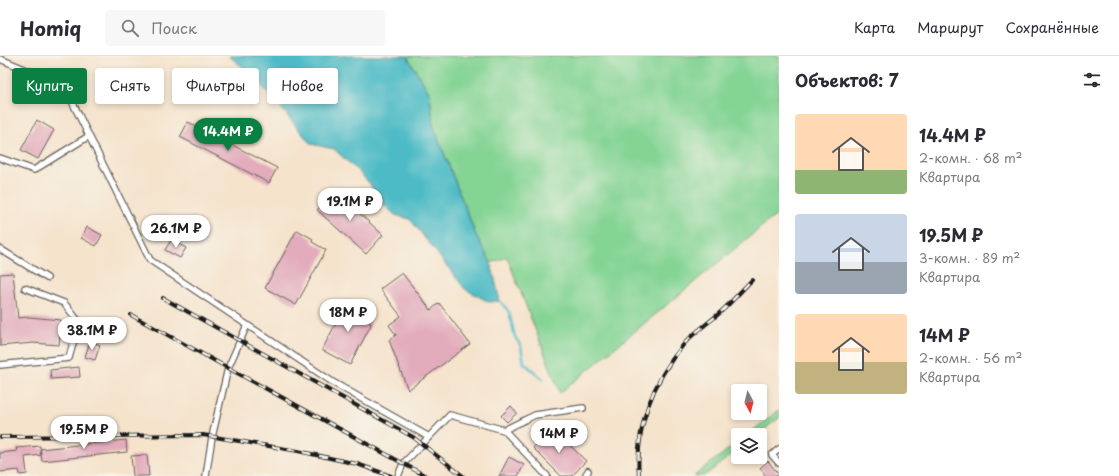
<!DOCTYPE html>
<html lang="ru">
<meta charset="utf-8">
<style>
:root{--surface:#fff;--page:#f7f7f7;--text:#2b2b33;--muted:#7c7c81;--line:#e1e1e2;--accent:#0b8043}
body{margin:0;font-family:"Playpen Sans",sans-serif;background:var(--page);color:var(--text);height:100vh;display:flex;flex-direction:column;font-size:15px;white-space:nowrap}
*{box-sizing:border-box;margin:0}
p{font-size:13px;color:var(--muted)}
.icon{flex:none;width:22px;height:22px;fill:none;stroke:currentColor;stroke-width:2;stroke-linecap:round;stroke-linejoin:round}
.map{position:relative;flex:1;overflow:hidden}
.panel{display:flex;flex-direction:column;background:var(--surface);width:340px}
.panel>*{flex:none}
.top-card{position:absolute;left:12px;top:12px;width:380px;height:36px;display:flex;gap:8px}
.needle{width:26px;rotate:173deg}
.tools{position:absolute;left:731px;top:328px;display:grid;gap:8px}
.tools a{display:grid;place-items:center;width:36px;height:36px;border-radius:4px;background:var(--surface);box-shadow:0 2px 6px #0003;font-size:20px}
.price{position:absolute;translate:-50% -34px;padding:0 9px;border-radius:14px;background:#fff;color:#222;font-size:13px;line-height:26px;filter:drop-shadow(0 1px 2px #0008)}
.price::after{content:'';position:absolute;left:50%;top:24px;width:12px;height:9px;margin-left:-6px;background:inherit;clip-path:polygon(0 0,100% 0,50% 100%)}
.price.current{background:var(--accent);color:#fff}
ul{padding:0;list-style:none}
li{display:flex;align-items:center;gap:12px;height:100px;padding:0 16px}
li span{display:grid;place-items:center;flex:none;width:112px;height:80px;border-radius:4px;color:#555}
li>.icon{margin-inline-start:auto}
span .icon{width:48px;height:48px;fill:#fffc;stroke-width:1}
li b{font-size:17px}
h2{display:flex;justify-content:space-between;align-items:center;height:48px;padding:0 16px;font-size:17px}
.pill{padding:0 14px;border-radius:4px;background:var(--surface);box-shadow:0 2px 6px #0003;font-size:14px;line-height:36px}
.pill.current{background:var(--accent);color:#fff}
header{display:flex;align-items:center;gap:24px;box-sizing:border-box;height:56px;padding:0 20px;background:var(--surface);border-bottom:1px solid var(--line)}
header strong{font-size:19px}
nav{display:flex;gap:22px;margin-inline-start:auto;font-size:14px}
.search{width:280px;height:36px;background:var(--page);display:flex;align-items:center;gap:10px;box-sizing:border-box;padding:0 14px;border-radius:4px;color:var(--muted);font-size:15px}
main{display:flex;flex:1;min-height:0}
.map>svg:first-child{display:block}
.green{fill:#84d494;stroke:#507858}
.water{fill:#4dbbc6;stroke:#346c71}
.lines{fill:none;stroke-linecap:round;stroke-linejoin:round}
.stream{stroke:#4dbbc6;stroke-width:2.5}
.building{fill:#e2acbc}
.lane-casing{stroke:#68625a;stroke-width:8}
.lane{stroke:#fff;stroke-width:5.5}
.rail-casing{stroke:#1c1c1c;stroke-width:4}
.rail{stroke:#f7f3e8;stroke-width:2.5;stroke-dasharray:8;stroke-linecap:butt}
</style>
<header>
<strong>Homiq</strong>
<div class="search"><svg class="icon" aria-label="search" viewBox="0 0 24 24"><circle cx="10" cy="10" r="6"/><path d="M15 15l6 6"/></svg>Поиск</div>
<nav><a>Карта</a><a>Маршрут</a><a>Сохранённые</a></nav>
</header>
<main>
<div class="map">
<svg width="779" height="420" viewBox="0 0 779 420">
<rect width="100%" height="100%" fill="#f7f3e8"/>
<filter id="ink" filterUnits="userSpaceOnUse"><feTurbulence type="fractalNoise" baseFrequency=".025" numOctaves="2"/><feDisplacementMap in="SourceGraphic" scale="8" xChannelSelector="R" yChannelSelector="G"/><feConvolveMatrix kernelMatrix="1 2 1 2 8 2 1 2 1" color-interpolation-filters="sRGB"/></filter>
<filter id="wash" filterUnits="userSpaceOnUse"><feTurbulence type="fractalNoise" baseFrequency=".012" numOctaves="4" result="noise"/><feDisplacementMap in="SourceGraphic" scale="16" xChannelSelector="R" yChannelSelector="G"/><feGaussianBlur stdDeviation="0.9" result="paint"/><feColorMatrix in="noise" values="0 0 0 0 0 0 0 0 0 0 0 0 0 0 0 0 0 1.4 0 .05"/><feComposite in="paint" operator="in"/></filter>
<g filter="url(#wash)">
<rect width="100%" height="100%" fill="#f5e3cc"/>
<!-- green -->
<path class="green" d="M 407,0 L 779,0 L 779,158 L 771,163 L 560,337 L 507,201 L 491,207 L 476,179 L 433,69 L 430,38 Z
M 779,354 L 779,362 L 757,379 L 747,379 Z
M 738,386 L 738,394 L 704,420 L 694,420 Z"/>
<!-- water -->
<path class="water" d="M 229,0 L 407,0 L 430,38 L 433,69 L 476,179 L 491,207 L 500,245 L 489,246 L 465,233 L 410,163 L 395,159 L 379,144 L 370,128 L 359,116 L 334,93 L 311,88 C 285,58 261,24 229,0 Z"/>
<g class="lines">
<!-- stream -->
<path class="stream" d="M 500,245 L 509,256 L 515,281 L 521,290 L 524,307 L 543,323"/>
</g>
<g id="blocks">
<!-- building -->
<path class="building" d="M 37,64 L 54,74 L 38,103 L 21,94 Z
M 188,66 L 277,112 L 269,127 L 180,81 Z
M 335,135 L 383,179 L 366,198 L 317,154 Z
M 87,171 L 102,179 L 96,190 L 81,182 Z
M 297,174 L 313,183 L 312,186 L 326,194 L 296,249 L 265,232 Z
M 171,184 L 186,192 L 180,202 L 165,194 Z
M 13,217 L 18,262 L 29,261 L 61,264 L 59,289 L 33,287 L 0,290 L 0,218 Z
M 402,217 L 431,254 L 439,247 L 470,288 L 408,334 L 389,284 L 396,279 L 389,269 L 401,260 L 380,233 Z
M 348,244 L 364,253 L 371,269 L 350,309 L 322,294 Z
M 90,285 L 100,289 L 95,304 L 85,301 Z
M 79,311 L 80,321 L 51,323 L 50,314 Z
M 511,350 L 517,357 L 507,366 L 501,360 Z
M 552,372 L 586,405 L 572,420 L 561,420 L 533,392 Z
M 126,384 L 127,396 L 42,405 L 40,393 Z
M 40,390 L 41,399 L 25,401 L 27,418 L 20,419 L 19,414 L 0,416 L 0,397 L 17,395 L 16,392 Z
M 147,399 L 149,420 L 133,420 L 131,400 Z
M 509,401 L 524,409 L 518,420 L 499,420 Z
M 768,405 L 779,419 L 779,420 L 766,420 L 760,412 Z"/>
</g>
</g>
<g filter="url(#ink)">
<use href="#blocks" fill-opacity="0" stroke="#68625a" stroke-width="1"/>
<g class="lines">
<defs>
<path id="lane" d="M 0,3 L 64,29 L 150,204 L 334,327 L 429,381
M 0,102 L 34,114 L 89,80
M 0,193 L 47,222
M 0,309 L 69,302 L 79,266 L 64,247 L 25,232
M 504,374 L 535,359 L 583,352
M 779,393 L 772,399 L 779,407
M 206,420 L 212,381 L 228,312 L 247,269
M 398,420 L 403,408 L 450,359 L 504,374 L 547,420
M 585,420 L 588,415"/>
</defs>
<!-- lane casing -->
<use href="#lane" class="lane-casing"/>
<!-- lane -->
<use href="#lane" class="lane"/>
<defs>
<path id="rail" d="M 163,242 L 413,381 L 463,420
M 131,259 L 426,420
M 1,381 L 203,379 L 298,395 L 357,408 L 391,420
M 639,420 C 635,372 652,326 684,288 C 695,275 712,265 725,252 C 734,243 743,233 752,224"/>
</defs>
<!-- rail casing -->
<use href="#rail" class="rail-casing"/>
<!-- rail -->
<use href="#rail" class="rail"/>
</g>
</g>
</svg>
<div class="tools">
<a><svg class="needle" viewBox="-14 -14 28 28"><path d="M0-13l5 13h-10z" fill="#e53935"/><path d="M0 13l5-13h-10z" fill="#7c7c81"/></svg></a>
<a><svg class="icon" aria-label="layers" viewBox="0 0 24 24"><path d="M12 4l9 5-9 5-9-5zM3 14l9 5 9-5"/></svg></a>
</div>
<b class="price current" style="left:228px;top:96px">14.4M ₽</b>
<b class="price" style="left:350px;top:166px">19.1M ₽</b>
<b class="price" style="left:176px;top:193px">26.1M ₽</b>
<b class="price" style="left:348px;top:277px">18M ₽</b>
<b class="price" style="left:92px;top:295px">38.1M ₽</b>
<b class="price" style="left:84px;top:394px">19.5M ₽</b>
<b class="price" style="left:559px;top:398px">14M ₽</b>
<div class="top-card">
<a class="pill current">Купить</a>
<a class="pill">Снять</a>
<a class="pill">Фильтры</a>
<a class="pill">Новое</a>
</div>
</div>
<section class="panel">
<h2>Объектов: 7<svg class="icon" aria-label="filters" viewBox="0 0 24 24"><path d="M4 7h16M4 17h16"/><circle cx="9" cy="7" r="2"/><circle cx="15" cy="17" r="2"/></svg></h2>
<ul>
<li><span style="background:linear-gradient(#ffd9b3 70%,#8fb573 0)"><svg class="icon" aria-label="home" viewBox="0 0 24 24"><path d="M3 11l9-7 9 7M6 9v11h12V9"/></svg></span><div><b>14.4M ₽</b><p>2-комн. · 68 m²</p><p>Квартира</p></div></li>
<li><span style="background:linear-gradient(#c9d6e8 60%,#9aa5b1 0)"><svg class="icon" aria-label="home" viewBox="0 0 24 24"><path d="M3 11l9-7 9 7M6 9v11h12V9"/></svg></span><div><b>19.5M ₽</b><p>3-комн. · 89 m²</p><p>Квартира</p></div></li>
<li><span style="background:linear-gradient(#ffd9b3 60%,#c2b280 0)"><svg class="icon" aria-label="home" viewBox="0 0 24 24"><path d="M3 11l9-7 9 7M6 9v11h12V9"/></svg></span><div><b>14M ₽</b><p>2-комн. · 56 m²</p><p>Квартира</p></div></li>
</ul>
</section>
</main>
